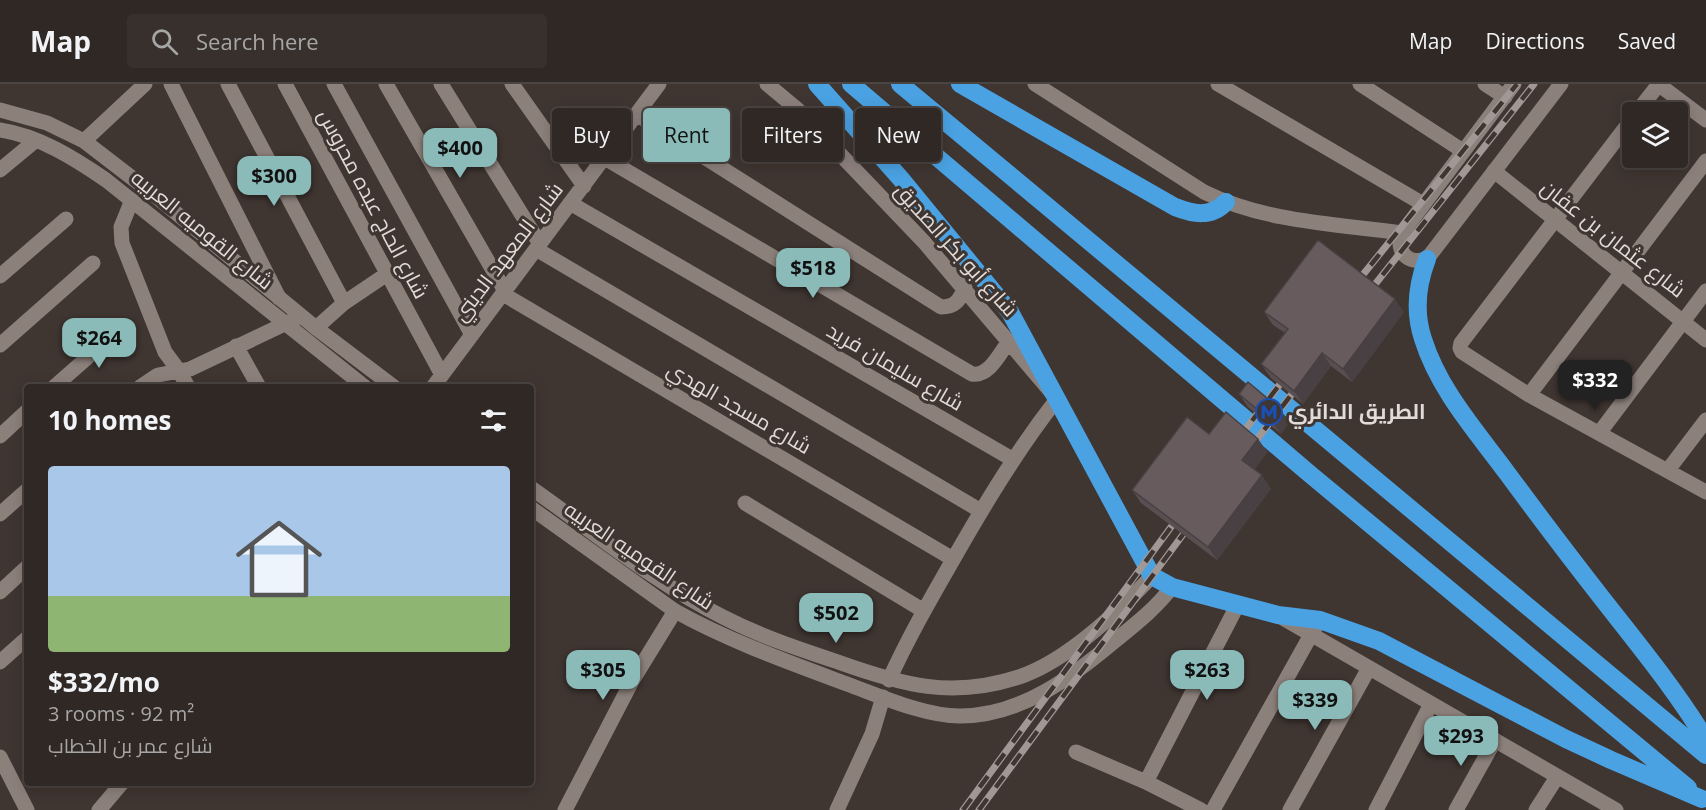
<!DOCTYPE html>
<meta charset="utf-8">
<style>
:root{--surface:#2f2825;--page:#37302d;--text:#f1f3f6;--muted:#a7a6a7;--line:#4a4442;--accent:#8bbbb9}
body{margin:0;font-family:"Open Sans",Cairo,sans-serif;background:var(--page);color:var(--text);height:100vh;display:flex;flex-direction:column;font-size:22px;white-space:nowrap}
*{box-sizing:border-box;margin:0}
p{font-size:20px;color:var(--muted)}
.icon{flex:none;width:33px;height:33px;fill:none;stroke:currentColor;stroke-width:2;stroke-linecap:round;stroke-linejoin:round}
.map{position:relative;flex:1;overflow:hidden}
.panel{position:absolute;left:24px;top:300px;width:510px;height:402px;display:flex;flex-direction:column;background:var(--surface);border-radius:6px;box-shadow:0 3px 15px #0003,0 0 0 2px var(--line)}
.panel>*{flex:none}
.top-card{position:absolute;left:552px;top:24px;width:570px;height:54px;display:flex;gap:12px}
.buttons{position:absolute;left:1622px;top:18px;display:grid;gap:12px}
.buttons a{display:grid;place-items:center;width:66px;height:66px;border-radius:6px;background:var(--surface);box-shadow:0 3px 15px #0003,0 0 0 2px var(--line);font-size:30px}
.price{position:absolute;translate:-50% -51px;padding:0 14px;border-radius:12px;background:var(--accent);color:#111;font-size:20px;line-height:39px;filter:drop-shadow(0 2px 3px #0008)}
.price::after{content:'';position:absolute;left:50%;top:36px;width:18px;height:14px;margin-left:-9px;background:inherit;clip-path:polygon(0 0,100% 0,50% 100%)}
.price.current{background:#222;color:#fff}
ul{padding:0;list-style:none}
li{display:grid;align-content:center;gap:12px;height:318px;padding:0 24px}
li span{display:grid;place-items:center;height:186px;border-radius:6px;color:#555}
li>.icon{margin-inline-start:auto}
span .icon{width:108px;height:108px;fill:#fffc;stroke-width:1}
li b{font-size:26px}
h2{display:flex;justify-content:space-between;align-items:center;height:72px;padding:0 24px;font-size:26px}
.pill{padding:0 21px;border-radius:6px;background:var(--surface);box-shadow:0 3px 15px #0003,0 0 0 2px var(--line);font-size:21px;line-height:54px}
.pill.current{background:var(--accent);color:#111}
header{display:flex;align-items:center;gap:36px;box-sizing:border-box;height:84px;padding:0 30px;background:var(--surface);border-bottom:2px solid var(--line)}
header strong{font-size:28px}
nav{display:flex;gap:33px;margin-inline-start:auto;font-size:21px}
.search{width:420px;height:54px;background:var(--page);display:flex;align-items:center;gap:15px;box-sizing:border-box;padding:0 21px;border-radius:6px;color:var(--muted);font-size:22px}
.map>svg:first-child{display:block}
.lines{fill:none;stroke-linecap:round;stroke-linejoin:round}
.minor{stroke:#8c807b;stroke-width:15}
.tertiary{stroke:#8c807b;stroke-width:15}
.motorway{stroke:#4aa2e2;stroke-width:18}
.rail-casing{stroke:#a19895;stroke-width:7}
.rail{stroke:#3f3531;stroke-width:4.5;stroke-dasharray:14;stroke-linecap:butt}
.wall{fill:#594e51}
.shaded-wall{fill:#484042}
.building{fill:#675b5e;stroke:#484042;stroke-width:1.5}
.labels{text-anchor:middle;stroke-width:6;stroke-linejoin:round;paint-order:stroke}
.street-label{font-size:21px;fill:#e2dbd8;stroke:#3f3531}
.poi-label{font-size:21px;font-weight:bold;fill:#e2dbd8;stroke:#3f3531;text-anchor:start}
</style>
<header>
<strong>Map</strong>
<div class="search"><svg class="icon" aria-label="search" viewBox="0 0 24 24"><circle cx="10" cy="10" r="6"/><path d="M15 15l6 6"/></svg>Search here</div>
<nav><a>Map</a><a>Directions</a><a>Saved</a></nav>
</header>
<div class="map">
<svg width="1706" height="726" viewBox="0 0 1706 726">
<rect width="100%" height="100%" fill="#3f3531"/>
<g class="lines">
<!-- minor -->
<path class="minor" d="M 171,0 L 279,214
M 228,0 L 344,219 L 316,244
M 285,0 L 442,291
M 334,0 L 472,251
M 386,0 L 505,207
M 441,0 L 540,160
M 512,0 L 584,102
M 767,0 L 797,25 L 924,158 L 1057,315 C 1018,365 986,418 954,474 C 931,514 908,554 889,596
M 1035,0 L 1204,108 C 1265,138 1336,140 1402,149
M 1218,0 L 1423,120
M 1360,0 L 1463,67
M 1485,0 L 1505,13
M 1658,0 L 1706,36
M 1637,28 L 1659,0
M 636,30 L 941,223 C 955,223 959,217 965,204
M 1632,35 L 1461,259 L 1460,264 L 1462,268 L 1529,311 L 1706,408
M 84,57 L 145,0
M 603,73 L 972,290 C 989,293 1000,269 1009,257
M 0,86 L 35,57
M 132,116 L 121,143 L 122,159 L 165,268 L 179,287 L 188,303
M 570,119 L 1012,375
M 536,165 L 981,427
M 0,192 L 66,135
M 503,210 L 953,475
M 344,219 L 387,190
M 0,261 L 93,179
M 236,262 L 259,303
M 54,303 L 122,243
M 140,303 L 158,291 L 190,285 L 295,235
M 433,303 L 659,0
M 1529,311 L 1706,77
M 1600,348 L 1706,207
M 0,352 L 27,327
M 1668,386 L 1706,336
M 745,419 L 924,527
M 0,430 L 27,406
M 0,508 L 27,483
M 0,578 L 27,554
M 1076,668 L 1146,698 L 1201,726
M 0,673 L 27,726
M 1146,698 L 1238,520
M 99,726 L 122,699
M 565,726 L 632,597 L 675,527
M 837,726 L 872,650 L 883,613
M 1213,726 L 1317,540
M 1290,726 L 1369,584
M 1376,726 L 1431,620
M 1456,726 L 1495,656
M 1536,726 L 1557,693"/>
<!-- tertiary -->
<path class="tertiary" d="M 1514,0 L 1402,149 C 1395,168 1408,181 1427,175 L 1561,0
M 0,26 L 47,39 L 84,57 L 153,110 L 316,244 L 394,303
M 0,46 C 39,52 74,74 106,96 L 365,303
M 1494,87 L 1706,256
M 531,404 C 594,448 655,499 723,533 C 760,552 799,565 838,578 C 902,601 952,615 1019,593 C 1067,577 1118,528 1152,492
M 531,424 L 675,527 C 729,557 788,578 847,600 C 880,612 924,632 960,632 C 1021,632 1072,593 1116,556 C 1137,539 1156,524 1172,503
M 1281,533 L 1616,726"/>
<!-- motorway -->
<path class="motorway" d="M 817,0 L 901,95 L 1010,228 L 1152,492 L 1172,503 L 1278,531 L 1320,536 L 1379,557 L 1566,655 L 1611,676 L 1702,715
M 851,0 L 1311,391 L 1688,704
M 900,0 C 1169,223 1437,447 1706,671
M 960,0 L 1175,123 C 1193,130 1211,134 1226,118
M 1427,175 C 1417,201 1414,228 1423,255 C 1439,306 1476,347 1507,389 C 1538,431 1569,472 1601,513 C 1637,559 1675,605 1706,656"/>
<defs>
<path id="rail" d="M 1353,203 L 1517,0
M 1365,213 L 1534,0
M 1235,359 L 1290,287
M 1247,368 L 1302,297
M 963,726 L 1182,428
M 979,726 L 1193,437"/>
</defs>
<!-- rail casing -->
<use href="#rail" class="rail-casing"/>
<!-- rail -->
<use href="#rail" class="rail"/>
</g>
<!-- wall -->
<path class="wall" d="M 1264,228 L 1404,228 L 1352,298 L 1331,282 L 1303,320 L 1271,294 L 1261,280 L 1285,249 L 1273,241 Z
M 1239,310 L 1289,338 L 1281,350 L 1248,323 Z
M 1209,350 L 1258,355 L 1267,368 L 1254,386 L 1271,405 L 1217,476 L 1141,419 L 1132,406 Z"/>
<!-- shaded-wall -->
<path class="shaded-wall" d="M 1395,215 L 1404,228 L 1352,298 L 1343,285 Z
M 1322,269 L 1331,282 L 1303,320 L 1294,307 Z
M 1280,325 L 1289,338 L 1281,350 L 1271,337 Z
M 1258,355 L 1267,368 L 1251,390 L 1242,376 Z
M 1262,391 L 1271,405 L 1217,476 L 1208,463 Z"/>
<!-- building -->
<path class="building" d="M 1318,156 L 1395,215 L 1343,285 L 1322,269 L 1294,307 L 1261,280 L 1288,245 L 1264,228 Z
M 1248,298 L 1280,325 L 1271,337 L 1239,310 Z
M 1226,328 L 1258,355 L 1242,376 L 1262,391 L 1208,463 L 1132,406 L 1187,333 L 1209,350 Z"/>
<!-- icons -->
<defs>
<symbol id="metro-ring" viewBox="-11 -11 22 22"><circle r="9.5" fill="#3f3531" stroke="#1a4fb4" stroke-width="1.5"/><path d="M-5.5 5V-5H-3L0 0L3-5H5.5V5H3V-.5L0 4L-3-.5V5Z" fill="#1a4fb4"/></symbol>
</defs>
<g fill-rule="evenodd">
<use href="#metro-ring" x="1254" y="313" width="30" height="30"/>
</g>
<g class="labels">
<!-- street labels -->
<g class="street-label">
<text transform="translate(373 120) rotate(62)" y="7">شارع الحاج عبده محروس</text>
<text transform="translate(202 146) rotate(39)" y="7">شارع القوميه العربيه</text>
<text transform="translate(1613 155) rotate(38)" y="7">شارع عثمان بن عفان</text>
<text transform="translate(956 166) rotate(48)" y="7">شارع أبو بكر الصديق</text>
<text transform="translate(508 168) rotate(-53)" y="7">شارع المعهد الديني</text>
<text transform="translate(895 283) rotate(30)" y="7">شارع سليمان فريد</text>
<text transform="translate(739 324) rotate(30)" y="7">شارع مسجد الهدي</text>
<text transform="translate(639 472) rotate(34)" y="7">شارع القوميه العربيه</text>
</g>
<!-- poi labels -->
<g class="poi-label">
<text x="1288" y="335">الطريق الدائري</text>
</g>
</g>
</svg>
<div class="buttons">
<a><svg class="icon" aria-label="layers" viewBox="0 0 24 24"><path d="M12 4l9 5-9 5-9-5zM3 14l9 5 9-5"/></svg></a>
</div>
<b class="price" style="left:460px;top:95px">$400</b>
<b class="price" style="left:274px;top:123px">$300</b>
<b class="price" style="left:813px;top:215px">$518</b>
<b class="price" style="left:99px;top:285px">$264</b>
<b class="price current" style="left:1595px;top:327px">$332</b>
<b class="price" style="left:836px;top:560px">$502</b>
<b class="price" style="left:603px;top:617px">$305</b>
<b class="price" style="left:1207px;top:617px">$263</b>
<b class="price" style="left:1315px;top:647px">$339</b>
<b class="price" style="left:1461px;top:683px">$293</b>
<div class="top-card">
<a class="pill">Buy</a>
<a class="pill current">Rent</a>
<a class="pill">Filters</a>
<a class="pill">New</a>
</div>
<section class="panel">
<h2>10 homes<svg class="icon" aria-label="filters" viewBox="0 0 24 24"><path d="M4 7h16M4 17h16"/><circle cx="9" cy="7" r="2"/><circle cx="15" cy="17" r="2"/></svg></h2>
<ul>
<li><span style="background:linear-gradient(#a9c7e8 70%,#8fb573 0)"><svg class="icon" aria-label="home" viewBox="0 0 24 24"><path d="M3 11l9-7 9 7M6 9v11h12V9"/></svg></span><div><b>$332/mo</b><p>3 rooms · 92 m²</p><p>شارع عمر بن الخطاب</p></div></li>
</ul>
</section>
</div>
